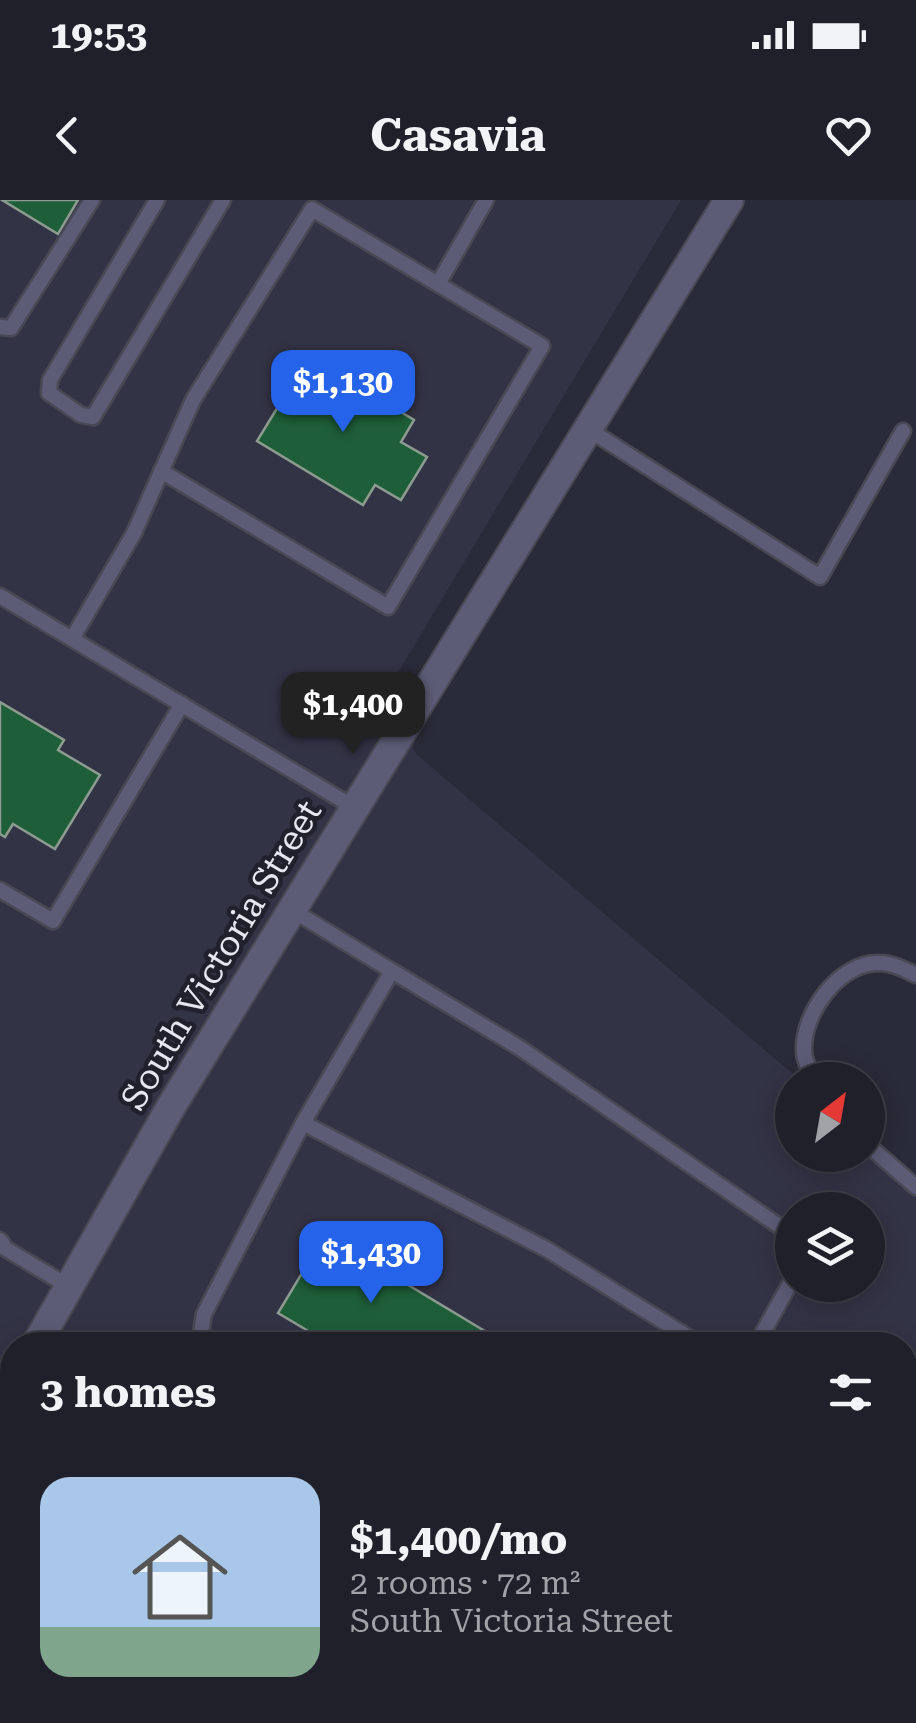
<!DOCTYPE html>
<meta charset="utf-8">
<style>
:root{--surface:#20202a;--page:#282832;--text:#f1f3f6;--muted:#a2a3a8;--line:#3d3e47;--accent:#2563eb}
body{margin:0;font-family:"Roboto Serif",serif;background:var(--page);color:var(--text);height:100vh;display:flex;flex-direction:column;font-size:38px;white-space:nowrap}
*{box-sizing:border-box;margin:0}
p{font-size:32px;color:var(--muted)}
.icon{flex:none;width:55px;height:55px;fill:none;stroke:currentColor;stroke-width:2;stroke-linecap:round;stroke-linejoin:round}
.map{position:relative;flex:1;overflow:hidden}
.details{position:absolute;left:0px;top:1132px;width:918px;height:392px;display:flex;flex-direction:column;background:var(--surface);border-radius:40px 40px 0 0;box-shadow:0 5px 25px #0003,0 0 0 2px var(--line)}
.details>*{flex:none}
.needle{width:65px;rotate:31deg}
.fabs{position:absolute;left:775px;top:862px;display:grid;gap:20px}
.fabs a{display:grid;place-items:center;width:110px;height:110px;border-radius:50%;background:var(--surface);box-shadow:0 5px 25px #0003,0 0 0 2px var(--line);font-size:50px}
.price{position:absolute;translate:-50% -85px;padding:0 22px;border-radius:20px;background:var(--accent);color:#fff;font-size:32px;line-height:65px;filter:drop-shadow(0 2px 5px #0008)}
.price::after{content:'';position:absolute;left:50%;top:60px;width:30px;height:22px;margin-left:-15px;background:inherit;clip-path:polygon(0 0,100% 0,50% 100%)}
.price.on{background:#222;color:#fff}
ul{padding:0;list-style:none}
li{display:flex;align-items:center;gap:30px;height:250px;padding:0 40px}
li span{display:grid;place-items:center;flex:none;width:280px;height:200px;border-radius:30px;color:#555}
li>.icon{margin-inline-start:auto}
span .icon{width:120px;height:120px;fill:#fffc;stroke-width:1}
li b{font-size:42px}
h2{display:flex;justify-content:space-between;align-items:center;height:120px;padding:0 40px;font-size:42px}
.status{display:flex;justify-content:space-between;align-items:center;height:70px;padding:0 50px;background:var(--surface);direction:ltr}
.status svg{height:28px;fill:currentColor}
header{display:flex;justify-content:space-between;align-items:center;height:130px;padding:0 40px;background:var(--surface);font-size:45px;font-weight:700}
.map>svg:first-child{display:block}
.built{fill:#333346;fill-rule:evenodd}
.building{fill:#1e5e38;stroke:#8d9c91;stroke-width:2.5}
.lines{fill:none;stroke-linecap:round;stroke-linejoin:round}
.service-casing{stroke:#484955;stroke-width:19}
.minor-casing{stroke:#484955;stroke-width:32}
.tertiary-casing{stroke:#484955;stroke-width:32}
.motorway-casing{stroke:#484955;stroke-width:35}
.service{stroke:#5c5c76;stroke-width:14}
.minor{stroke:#5c5c76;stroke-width:28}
.tertiary{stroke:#5c5c76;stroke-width:28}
.motorway{stroke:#9e9edc;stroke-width:30}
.labels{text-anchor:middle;stroke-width:9;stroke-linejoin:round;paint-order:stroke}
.street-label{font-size:35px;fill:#e5e6ef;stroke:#21212d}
</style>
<div class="status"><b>19:53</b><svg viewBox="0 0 49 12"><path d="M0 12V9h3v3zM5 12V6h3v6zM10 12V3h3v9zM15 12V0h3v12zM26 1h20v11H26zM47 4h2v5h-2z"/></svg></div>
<header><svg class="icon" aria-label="back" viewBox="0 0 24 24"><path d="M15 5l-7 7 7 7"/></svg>Casavia<svg class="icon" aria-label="heart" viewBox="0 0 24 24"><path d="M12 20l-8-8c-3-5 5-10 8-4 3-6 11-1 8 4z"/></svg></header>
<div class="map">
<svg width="916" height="1523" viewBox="0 0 916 1523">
<rect width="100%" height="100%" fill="#2a2b38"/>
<!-- built -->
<path class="built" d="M 0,0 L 681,0 L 390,486 L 416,554 L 800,880 L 792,880 L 792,955 L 868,955 L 868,938 L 916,979 L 916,1252 L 905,1271 L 905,1145 L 12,1145 L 12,1284 L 0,1279 ZM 792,1010 L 868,1010 L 868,1085 L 792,1085 Z
M 591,1513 L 761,1513 L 755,1523 L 618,1523 Z"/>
<!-- building -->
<path class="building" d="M 2,0 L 78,0 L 58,34 Z
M 309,156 L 414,220 L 401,242 L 427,257 L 401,300 L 375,285 L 363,305 L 257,241 Z
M 0,502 L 64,540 L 58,550 L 100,575 L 55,649 L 13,624 L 5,637 L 0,634 Z
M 325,1035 L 508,1145 L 332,1145 L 278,1113 Z"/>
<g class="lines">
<defs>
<path id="service" d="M 157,0 L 50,180 L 49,193 L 81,215 L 93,217 L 223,0
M 438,84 L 486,0
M 0,127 L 11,128 L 92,0
M 588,229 L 820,377 L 903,231
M 0,396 L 355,608
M 72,439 L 134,333 L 193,200 L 312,9 L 542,146 L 388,407 L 161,271
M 0,690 L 53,721 L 182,504
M 292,710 L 392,771 L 303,923 L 548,1050 L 701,1145
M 392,771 L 520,848 L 792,1035
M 815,880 C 810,871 804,861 804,851 C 802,814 839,762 879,763 C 892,763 904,769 916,775
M 868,945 L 916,987
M 0,1040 L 6,1049 L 68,1086
M 199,1145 L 204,1114 L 303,923
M 756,1145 L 792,1080"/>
<path id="minor" d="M 36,1145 L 172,905 L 729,0
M 0,1229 L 12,1200
M 0,1289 L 12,1294
M 584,1512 L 611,1523"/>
<path id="tertiary" d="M 905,1271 L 916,1252
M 755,1523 L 761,1512"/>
<path id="motorway" d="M 25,1512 L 52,1523"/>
</defs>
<!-- service casing -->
<use href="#service" class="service-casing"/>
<!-- minor casing -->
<use href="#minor" class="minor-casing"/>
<!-- tertiary casing -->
<use href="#tertiary" class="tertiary-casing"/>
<!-- motorway casing -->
<use href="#motorway" class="motorway-casing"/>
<!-- service -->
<use href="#service" class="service"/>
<!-- minor -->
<use href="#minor" class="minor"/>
<!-- tertiary -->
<use href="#tertiary" class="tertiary"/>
<!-- motorway -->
<use href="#motorway" class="motorway"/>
</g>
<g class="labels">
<!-- street labels -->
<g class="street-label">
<text transform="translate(221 755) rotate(-59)" y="12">South Victoria Street</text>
</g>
</g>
</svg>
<div class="fabs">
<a><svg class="needle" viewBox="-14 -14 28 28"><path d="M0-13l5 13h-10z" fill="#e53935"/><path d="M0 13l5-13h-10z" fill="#a2a3a8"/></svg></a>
<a><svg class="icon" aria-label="layers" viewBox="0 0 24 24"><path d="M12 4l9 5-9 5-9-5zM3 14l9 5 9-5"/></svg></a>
</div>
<b class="price" style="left:343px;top:235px">$1,130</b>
<b class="price on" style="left:353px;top:557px">$1,400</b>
<b class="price" style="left:371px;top:1106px">$1,430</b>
<section class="details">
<h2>3 homes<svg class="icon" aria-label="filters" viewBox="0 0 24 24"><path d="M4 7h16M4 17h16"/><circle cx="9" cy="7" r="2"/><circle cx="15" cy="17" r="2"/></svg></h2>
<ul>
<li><span style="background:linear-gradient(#a9c7e8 75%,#7fa58c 0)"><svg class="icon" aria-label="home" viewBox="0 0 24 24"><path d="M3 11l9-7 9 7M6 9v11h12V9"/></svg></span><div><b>$1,400/mo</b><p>2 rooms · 72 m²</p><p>South Victoria Street</p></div></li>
</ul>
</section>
</div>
